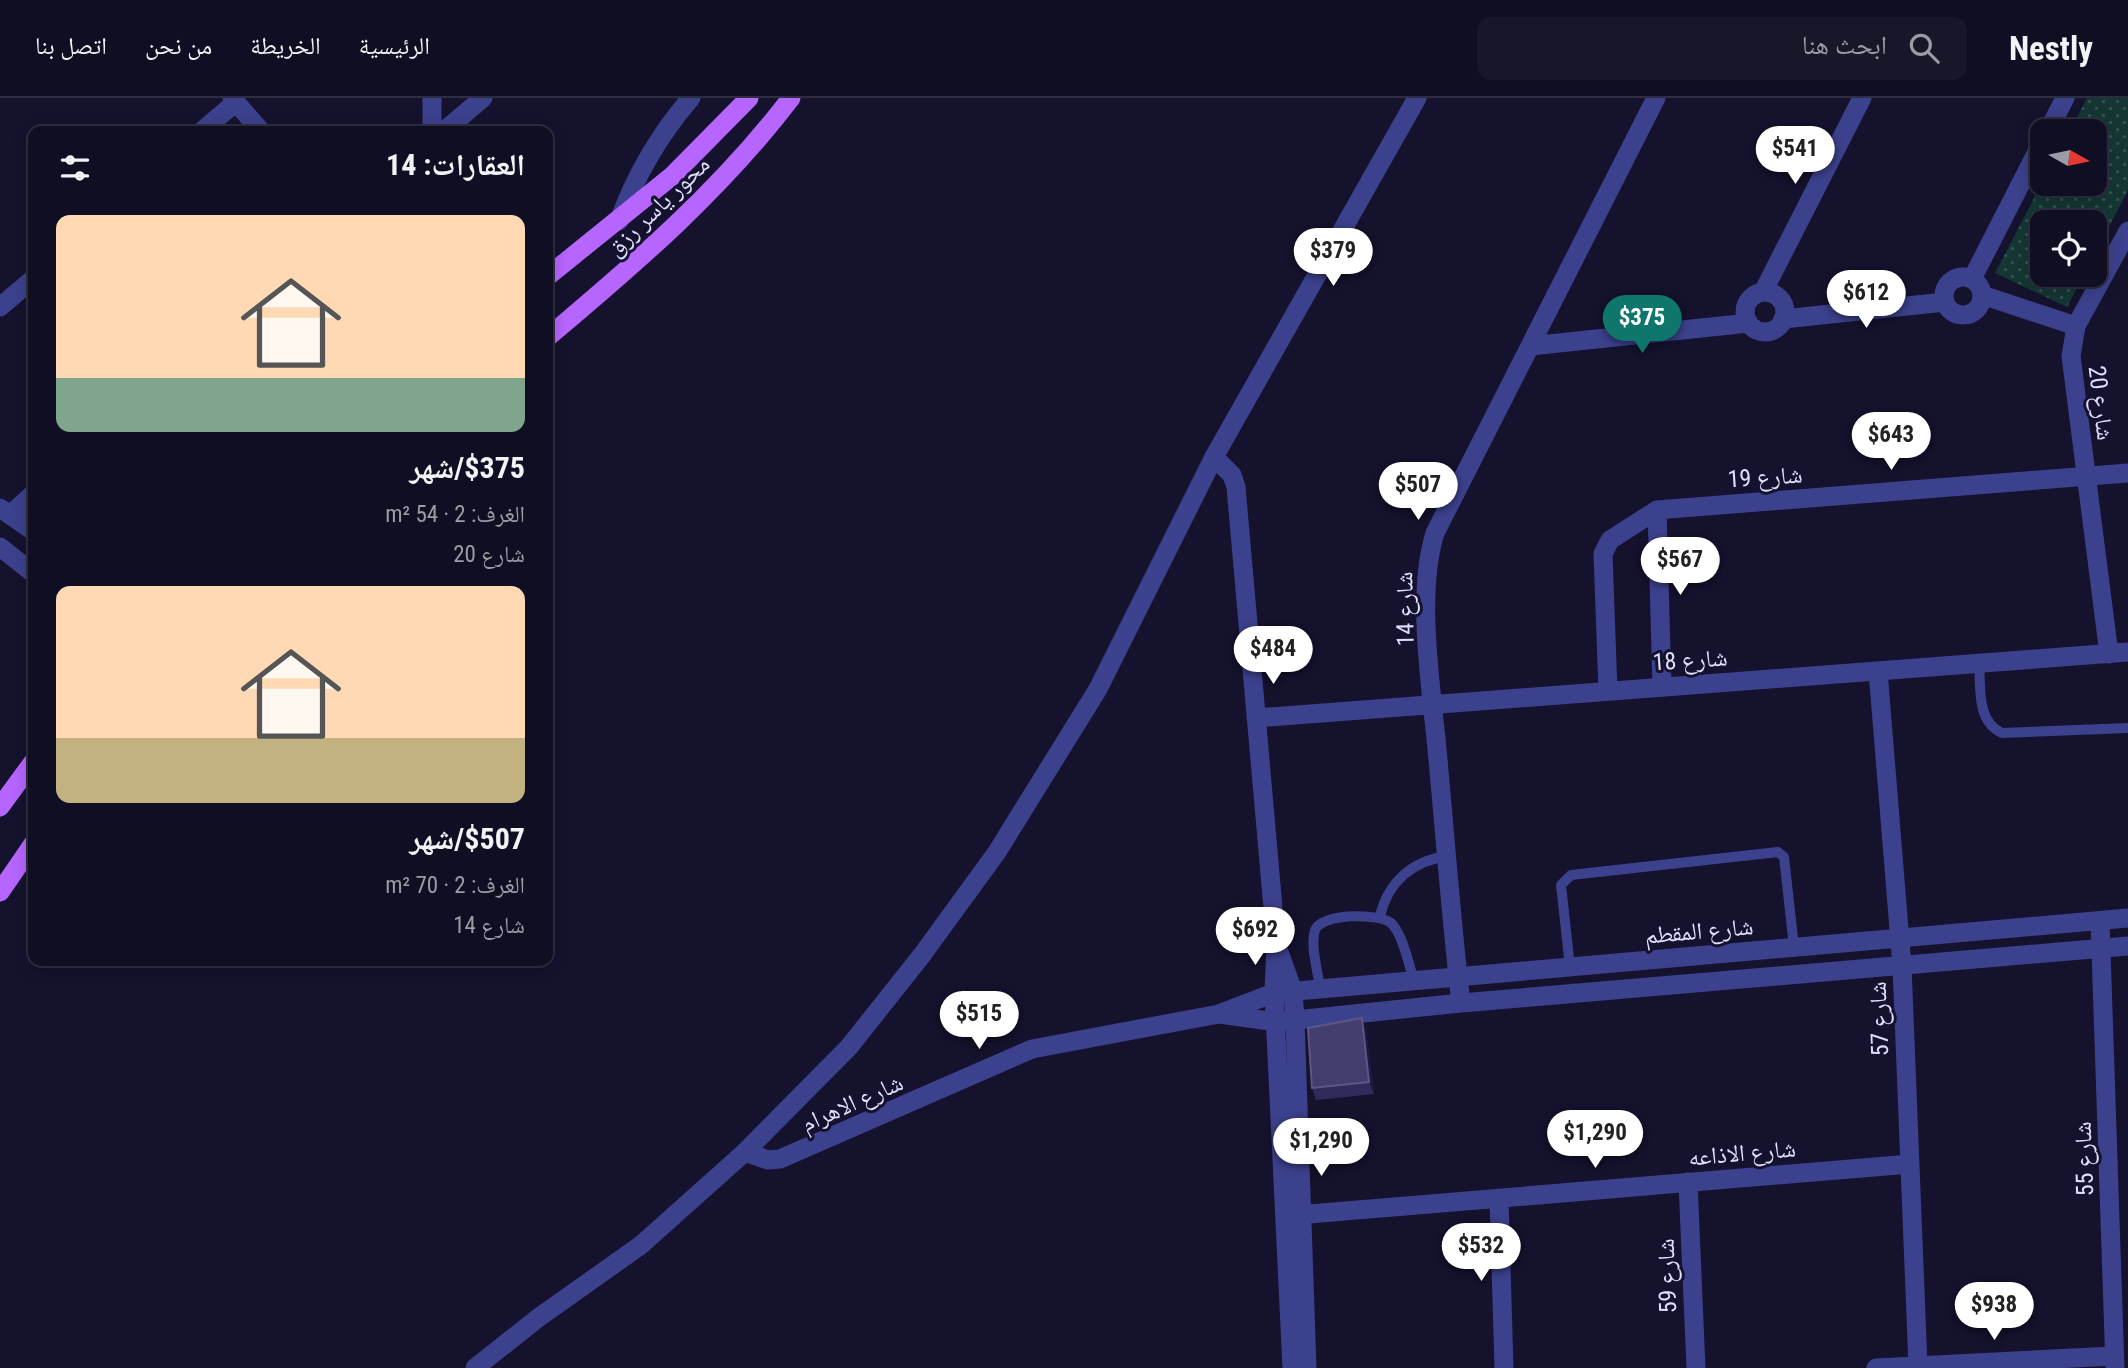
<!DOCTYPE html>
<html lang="ar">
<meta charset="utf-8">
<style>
:root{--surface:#0f0e22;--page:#18172a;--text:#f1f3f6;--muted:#9b9ca5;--line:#2f2e40;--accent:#0f766e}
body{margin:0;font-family:"Roboto Condensed","Noto Naskh Arabic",sans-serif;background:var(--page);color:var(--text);direction:rtl;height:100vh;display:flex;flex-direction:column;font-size:26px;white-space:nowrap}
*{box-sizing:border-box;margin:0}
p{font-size:23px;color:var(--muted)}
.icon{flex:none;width:38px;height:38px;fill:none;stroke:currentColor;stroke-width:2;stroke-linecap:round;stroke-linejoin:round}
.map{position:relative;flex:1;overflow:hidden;direction:ltr}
.side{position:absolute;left:28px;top:28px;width:525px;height:840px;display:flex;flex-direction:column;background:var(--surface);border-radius:14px;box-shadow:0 4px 18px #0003,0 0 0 2px var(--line);direction:rtl}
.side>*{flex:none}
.needle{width:46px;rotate:99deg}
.tools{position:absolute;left:2030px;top:21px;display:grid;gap:14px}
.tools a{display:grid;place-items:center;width:77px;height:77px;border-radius:14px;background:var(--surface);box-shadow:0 4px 18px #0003,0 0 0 2px var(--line);font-size:35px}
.price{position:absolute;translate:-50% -60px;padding:0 16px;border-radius:24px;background:#fff;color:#222;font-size:23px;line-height:46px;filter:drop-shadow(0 2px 4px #0008)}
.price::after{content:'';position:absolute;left:50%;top:42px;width:21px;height:16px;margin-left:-10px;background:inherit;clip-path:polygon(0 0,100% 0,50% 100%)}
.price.selected{background:var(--accent);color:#fff}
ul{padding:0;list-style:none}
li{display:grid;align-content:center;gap:14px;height:371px;padding:0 28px}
li span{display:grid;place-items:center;height:217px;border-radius:14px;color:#555}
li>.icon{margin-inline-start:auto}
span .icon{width:126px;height:126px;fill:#fffc;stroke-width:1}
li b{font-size:30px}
h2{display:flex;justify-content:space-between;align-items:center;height:84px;padding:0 28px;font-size:30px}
header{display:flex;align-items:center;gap:42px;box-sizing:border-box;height:98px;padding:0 35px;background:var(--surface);border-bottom:2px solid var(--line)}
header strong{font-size:33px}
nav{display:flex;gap:38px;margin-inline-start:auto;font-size:24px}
.search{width:490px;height:63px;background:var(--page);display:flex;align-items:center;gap:18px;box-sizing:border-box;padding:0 24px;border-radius:14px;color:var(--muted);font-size:26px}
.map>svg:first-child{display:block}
.grass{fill:url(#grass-dots)}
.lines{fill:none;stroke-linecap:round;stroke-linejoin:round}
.service{stroke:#3c418d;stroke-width:10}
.minor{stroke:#3c418d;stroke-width:19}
.tertiary{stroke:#3c418d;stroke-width:19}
.primary{stroke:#b765ff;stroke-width:19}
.wall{fill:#302b5b}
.shaded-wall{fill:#1d1941}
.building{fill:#433e6d;stroke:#5b5784;stroke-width:2}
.labels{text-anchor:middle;stroke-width:6;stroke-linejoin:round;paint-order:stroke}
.street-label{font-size:24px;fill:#dfdeff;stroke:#14122d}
</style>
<header>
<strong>Nestly</strong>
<div class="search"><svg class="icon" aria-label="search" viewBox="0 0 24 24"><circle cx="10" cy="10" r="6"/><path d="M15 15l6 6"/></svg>ابحث هنا</div>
<nav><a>الرئيسية</a><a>الخريطة</a><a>من نحن</a><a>اتصل بنا</a></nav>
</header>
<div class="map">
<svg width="2128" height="1270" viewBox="0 0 2128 1270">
<defs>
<pattern id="grass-dots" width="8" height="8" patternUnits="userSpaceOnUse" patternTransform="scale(1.75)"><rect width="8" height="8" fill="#143733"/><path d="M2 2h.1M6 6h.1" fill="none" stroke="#365452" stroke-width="1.8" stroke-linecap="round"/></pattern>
</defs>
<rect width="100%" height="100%" fill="#14122d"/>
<!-- grass -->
<path class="grass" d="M 2087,0 L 2128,0 L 2128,92 L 2095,156 L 2095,124 L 2042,124 L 2042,177 L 2084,177 L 2067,209 L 1995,175 L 2042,85 L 2095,86 L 2095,33 L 2070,33 Z"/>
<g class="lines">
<!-- service -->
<path class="service" d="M 1979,565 C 1981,590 1976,623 2002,635 L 2128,630
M 1380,818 C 1388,784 1412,763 1447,758
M 1570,869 L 1561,787 L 1571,777 L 1778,754 L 1784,759 L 1794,849
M 1320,890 C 1318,874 1310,847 1315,832 C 1321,815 1383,814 1393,827 C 1404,841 1408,865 1414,882"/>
<!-- minor -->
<path class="minor" d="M 232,0 L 261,33
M 202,33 L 236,4
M 432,33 L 432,0
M 444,33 L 483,0
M 2048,33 L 2065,0
M 619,123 C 636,76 659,37 691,0
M1944 198a19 19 0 1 1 38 0a19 19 0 1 1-38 0Z
M 1972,181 L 2042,44
M 1763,194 L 1862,0
M1745 214a20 20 0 1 1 40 0a20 20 0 1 1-40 0Z
M 1982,197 L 2076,228
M 0,209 L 33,181
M 1783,221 L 1945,204
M 1530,248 L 1749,225
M 1214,359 L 1232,377 L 1236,389 L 1276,844 L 1274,895 L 1292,1270
M 1657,412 L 1662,588
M 10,417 L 33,396
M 2109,556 L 2071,258 L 2076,228 L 2128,133
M 1878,573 L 1902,868 L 1918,1268
M 1608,593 L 1603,456 L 1610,442 L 1657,412 L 2128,375
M 1256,620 L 2128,554
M 2100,823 L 2115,1270
M 1279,854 L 1293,893 L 1295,922 L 1307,1270
M 1461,905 C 1451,821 1445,736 1437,651 C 1431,587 1416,496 1435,435 L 1656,0
M 1220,916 L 1276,924 L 1461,905 L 2128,848
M 745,1054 L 768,1062 L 780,1061 L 1032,951 L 1219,916 L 1274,895 L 2128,820
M 1688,1084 L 1696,1270
M 1499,1100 L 1504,1270
M 1285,1118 L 1910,1066
M 1876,1270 L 2114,1258"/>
<!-- tertiary -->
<path class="tertiary" d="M 0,410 L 33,433
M 0,449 L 33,475
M 475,1270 L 538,1220 L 641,1147 L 745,1054 L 849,949 L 922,857 L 997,754 L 1098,591 L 1214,359 L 1417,0"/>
<!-- primary -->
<path class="primary" d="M 548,178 L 672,78 L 749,0
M 548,239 C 636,165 721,92 791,0
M 0,709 L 33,664
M 0,794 L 33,746"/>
</g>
<!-- wall -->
<path class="wall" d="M 1366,932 L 1374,996 L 1316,1002 L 1312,990 Z"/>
<!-- shaded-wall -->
<path class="shaded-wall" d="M 1362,920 L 1366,932 L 1374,996 L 1369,984 Z"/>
<!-- building -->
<path class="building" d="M 1362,920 L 1369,984 L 1312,990 L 1308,930 Z"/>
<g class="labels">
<!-- street labels -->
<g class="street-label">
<text transform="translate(658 108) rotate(-44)" y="8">محور ياسر رزق</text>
<text transform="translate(2101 305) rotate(83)" y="8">شارع 20</text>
<text transform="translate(1765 379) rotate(-4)" y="8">شارع 19</text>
<text transform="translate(1405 511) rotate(-91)" y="8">شارع 14</text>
<text transform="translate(1690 562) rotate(-4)" y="8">شارع 18</text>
<text transform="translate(1699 833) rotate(-5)" y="8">شارع المقطم</text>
<text transform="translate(1879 921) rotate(-92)" y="8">شارع 57</text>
<text transform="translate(852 1005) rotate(-24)" y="8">شارع الاهرام</text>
<text transform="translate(1742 1055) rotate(-5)" y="8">شارع الاذاعه</text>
<text transform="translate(2084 1061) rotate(-92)" y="8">شارع 55</text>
<text transform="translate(1667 1178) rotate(-92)" y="8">شارع 59</text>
</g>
</g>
</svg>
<div class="tools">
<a><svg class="needle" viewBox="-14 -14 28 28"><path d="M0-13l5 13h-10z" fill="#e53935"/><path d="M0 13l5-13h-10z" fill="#9b9ca5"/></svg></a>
<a><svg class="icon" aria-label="locate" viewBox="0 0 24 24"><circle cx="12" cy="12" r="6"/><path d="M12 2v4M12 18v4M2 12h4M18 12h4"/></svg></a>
</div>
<b class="price" style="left:1795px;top:88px">$541</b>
<b class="price" style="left:1333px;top:190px">$379</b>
<b class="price" style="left:1866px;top:232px">$612</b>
<b class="price selected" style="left:1642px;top:257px">$375</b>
<b class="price" style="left:1891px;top:374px">$643</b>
<b class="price" style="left:1418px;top:424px">$507</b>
<b class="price" style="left:1680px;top:499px">$567</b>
<b class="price" style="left:1273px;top:588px">$484</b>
<b class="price" style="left:1255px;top:869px">$692</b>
<b class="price" style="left:979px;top:953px">$515</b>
<b class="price" style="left:1595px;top:1072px">$1,290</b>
<b class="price" style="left:1321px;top:1080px">$1,290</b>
<b class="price" style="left:1481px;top:1185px">$532</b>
<b class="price" style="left:1994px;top:1244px">$938</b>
<section class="side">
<h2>العقارات: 14<svg class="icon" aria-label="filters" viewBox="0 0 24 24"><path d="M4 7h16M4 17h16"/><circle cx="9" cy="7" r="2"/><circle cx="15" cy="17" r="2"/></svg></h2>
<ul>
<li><span style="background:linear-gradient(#ffd9b3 75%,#7fa58c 0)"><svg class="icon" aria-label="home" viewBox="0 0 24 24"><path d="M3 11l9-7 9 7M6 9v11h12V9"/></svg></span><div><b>$375/شهر</b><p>الغرف: 2 · 54 m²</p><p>شارع 20</p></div></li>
<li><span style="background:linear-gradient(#ffd9b3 70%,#c2b280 0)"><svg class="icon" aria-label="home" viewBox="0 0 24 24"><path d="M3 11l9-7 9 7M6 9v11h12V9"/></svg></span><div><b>$507/شهر</b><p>الغرف: 2 · 70 m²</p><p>شارع 14</p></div></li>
</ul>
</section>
</div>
